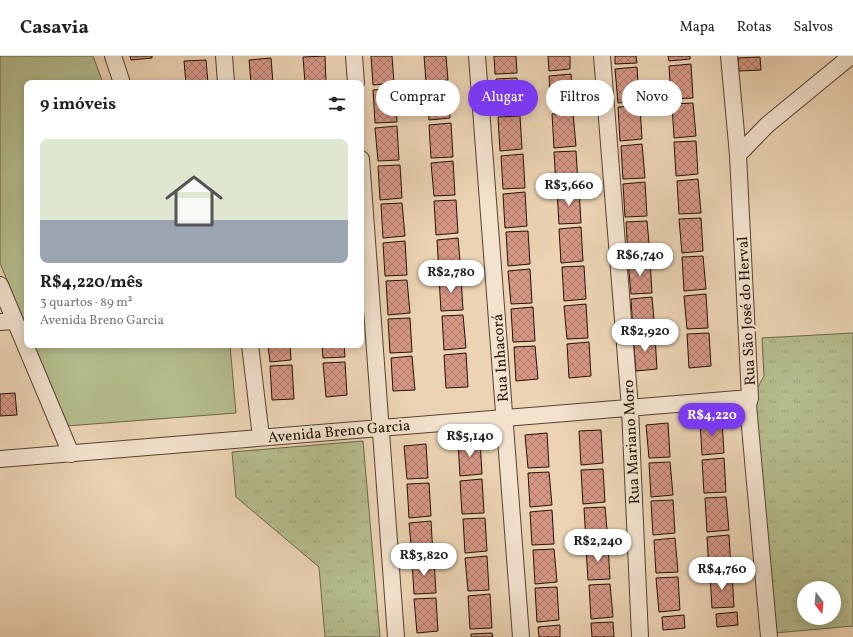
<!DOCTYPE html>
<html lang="pt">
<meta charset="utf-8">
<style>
:root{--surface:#fff;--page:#f6f6f6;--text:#202124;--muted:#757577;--line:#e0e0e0;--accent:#7c3aed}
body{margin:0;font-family:Vollkorn,serif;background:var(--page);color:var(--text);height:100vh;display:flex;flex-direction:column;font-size:15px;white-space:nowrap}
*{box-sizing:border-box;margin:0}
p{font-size:13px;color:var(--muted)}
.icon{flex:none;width:22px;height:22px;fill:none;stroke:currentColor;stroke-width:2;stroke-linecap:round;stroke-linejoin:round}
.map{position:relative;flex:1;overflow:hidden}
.details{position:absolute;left:24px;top:24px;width:340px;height:268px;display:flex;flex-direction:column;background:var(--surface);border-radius:8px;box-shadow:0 2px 10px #0003}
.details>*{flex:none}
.hud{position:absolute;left:376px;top:24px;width:380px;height:36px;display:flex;gap:8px}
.needle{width:26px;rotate:164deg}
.buttons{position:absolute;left:797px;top:525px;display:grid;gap:8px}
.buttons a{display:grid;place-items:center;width:44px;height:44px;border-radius:50%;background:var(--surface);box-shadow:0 2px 10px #0003;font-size:20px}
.price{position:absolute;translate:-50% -34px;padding:0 9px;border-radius:14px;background:#fff;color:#222;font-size:13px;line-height:26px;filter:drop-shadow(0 1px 2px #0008)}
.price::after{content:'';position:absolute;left:50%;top:24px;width:12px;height:9px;margin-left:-6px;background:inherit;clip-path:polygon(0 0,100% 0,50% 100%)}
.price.on{background:var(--accent);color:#fff}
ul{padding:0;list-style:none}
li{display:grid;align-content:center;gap:8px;height:212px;padding:0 16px}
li+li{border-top:1px solid var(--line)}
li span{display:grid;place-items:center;height:124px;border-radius:8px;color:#555}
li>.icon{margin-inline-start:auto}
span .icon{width:72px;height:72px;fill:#fffc;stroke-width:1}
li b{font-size:17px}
h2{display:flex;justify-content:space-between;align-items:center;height:48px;padding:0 16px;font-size:17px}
.pill{padding:0 14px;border-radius:18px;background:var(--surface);box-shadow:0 2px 10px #0003;font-size:14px;line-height:36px}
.pill.on{background:var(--accent);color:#fff}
header{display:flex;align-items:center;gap:24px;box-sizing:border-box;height:56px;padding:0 20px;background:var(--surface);border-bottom:1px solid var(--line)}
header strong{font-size:19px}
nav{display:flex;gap:22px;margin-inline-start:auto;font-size:14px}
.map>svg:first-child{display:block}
.grass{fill:#b5bd8e;stroke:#6c664a}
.park{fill:url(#park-tufts);stroke:#6c664a;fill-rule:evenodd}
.building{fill:url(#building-cross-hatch);stroke:#241006}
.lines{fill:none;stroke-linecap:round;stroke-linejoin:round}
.street-casing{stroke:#564131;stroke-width:18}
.street{stroke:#f2e2ce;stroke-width:16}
.labels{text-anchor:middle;stroke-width:4;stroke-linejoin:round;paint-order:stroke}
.street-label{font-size:15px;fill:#241006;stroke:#f2e2ce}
</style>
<header>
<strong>Casavia</strong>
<nav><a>Mapa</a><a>Rotas</a><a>Salvos</a></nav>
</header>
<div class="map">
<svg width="853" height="581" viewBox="0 0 853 581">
<defs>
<pattern id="park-tufts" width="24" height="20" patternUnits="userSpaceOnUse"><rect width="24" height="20" fill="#b5bd8e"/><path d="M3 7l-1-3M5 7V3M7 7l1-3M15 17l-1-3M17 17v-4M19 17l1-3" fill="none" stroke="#9ca179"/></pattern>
<pattern id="building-cross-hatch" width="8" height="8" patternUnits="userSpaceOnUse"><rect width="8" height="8" fill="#d69785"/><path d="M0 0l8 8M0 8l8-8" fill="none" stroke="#ad7a6b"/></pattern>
</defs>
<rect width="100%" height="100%" fill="#ebd3b3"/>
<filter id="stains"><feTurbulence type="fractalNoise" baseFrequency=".005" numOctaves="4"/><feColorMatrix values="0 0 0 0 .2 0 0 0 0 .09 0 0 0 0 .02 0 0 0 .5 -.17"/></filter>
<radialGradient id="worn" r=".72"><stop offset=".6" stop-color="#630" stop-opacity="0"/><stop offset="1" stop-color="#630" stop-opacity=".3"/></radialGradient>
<!-- grass -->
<path class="grass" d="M 0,0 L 93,0 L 103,27 L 27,27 L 27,273 L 0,207 Z
M 34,289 L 230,289 L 236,357 L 66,370 Z"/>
<!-- park -->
<path class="park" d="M 853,277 L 853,570 L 775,577 L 754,338 L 764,320 L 762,282 ZM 804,532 L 834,532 L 834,562 L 804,562 Z
M 363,385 L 380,581 L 325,581 L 319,511 L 236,441 L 232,396 Z"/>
<!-- building -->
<path class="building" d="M 130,0 L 152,0 L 152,2 L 131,4 Z
M 325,0 L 326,27 L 305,27 L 303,1 Z
M 371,0 L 392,0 L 394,27 L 373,29 Z
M 424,0 L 446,0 L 448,24 L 426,26 Z
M 494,0 L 516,0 L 517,17 L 495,18 Z
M 548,0 L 570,0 L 570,13 L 549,15 Z
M 615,0 L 636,0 L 637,7 L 615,8 Z
M 668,0 L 690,0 L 690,3 L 669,5 Z
M 760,1 L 761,14 L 739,15 L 738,2 Z
M 271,2 L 273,27 L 251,27 L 249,4 Z
M 206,4 L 208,27 L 186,27 L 184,5 Z
M 691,8 L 693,42 L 671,43 L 669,10 Z
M 637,11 L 639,45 L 618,47 L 615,13 Z
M 571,18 L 573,52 L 551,53 L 549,20 Z
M 517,22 L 520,55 L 498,57 L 496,23 Z
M 448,29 L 450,62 L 429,64 L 426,30 Z
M 395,32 L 397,66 L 375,67 L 373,34 Z
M 693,47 L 696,80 L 674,82 L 672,48 Z
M 640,50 L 642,83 L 620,85 L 618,51 Z
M 573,57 L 576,90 L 554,92 L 552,58 Z
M 520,60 L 522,93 L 500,95 L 498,61 Z
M 451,67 L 453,101 L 431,102 L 429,69 Z
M 397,70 L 399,104 L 378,105 L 375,72 Z
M 696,85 L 698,118 L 676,120 L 674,86 Z
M 642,88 L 645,122 L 623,123 L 621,90 Z
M 576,95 L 578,128 L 556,130 L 554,96 Z
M 523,98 L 525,132 L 503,133 L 501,100 Z
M 453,105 L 455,139 L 434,140 L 431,107 Z
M 400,109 L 402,142 L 380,144 L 378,110 Z
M 698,123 L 701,157 L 679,158 L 677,125 Z
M 645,126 L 647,160 L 625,161 L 623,128 Z
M 579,133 L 581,167 L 559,168 L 557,135 Z
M 525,136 L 527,170 L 505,172 L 503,138 Z
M 456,144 L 458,177 L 436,179 L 434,145 Z
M 402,147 L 405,180 L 383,182 L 381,148 Z
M 701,162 L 703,195 L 682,197 L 679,163 Z
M 647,165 L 650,198 L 628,200 L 626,166 Z
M 581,171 L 583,205 L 561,207 L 559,173 Z
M 528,175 L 530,208 L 508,210 L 506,176 Z
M 458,182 L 461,216 L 439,217 L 437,184 Z
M 405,185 L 407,219 L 385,220 L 383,187 Z
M 703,200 L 706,233 L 684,235 L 682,201 Z
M 650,203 L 652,237 L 631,238 L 628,205 Z
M 584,210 L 586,243 L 564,245 L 562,211 Z
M 530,213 L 532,247 L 511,248 L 508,215 Z
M 461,220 L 463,254 L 441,255 L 439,222 Z
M 407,224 L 410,257 L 388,259 L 386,225 Z
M 706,238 L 708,272 L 687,273 L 684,240 Z
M 652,241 L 655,275 L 633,276 L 631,243 Z
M 586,248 L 588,282 L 567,283 L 564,250 Z
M 533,251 L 535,285 L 513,286 L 511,253 Z
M 463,259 L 466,292 L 444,294 L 442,260 Z
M 410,262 L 412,296 L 390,297 L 388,263 Z
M 709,277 L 711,310 L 689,312 L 687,278 Z
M 655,280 L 657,313 L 636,315 L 633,281 Z
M 589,286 L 591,320 L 569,322 L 567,288 Z
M 268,289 L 290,289 L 291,304 L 270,306 Z
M 322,289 L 344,289 L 345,301 L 323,302 Z
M 535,290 L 538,323 L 516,325 L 514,291 Z
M 466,297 L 468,331 L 446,332 L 444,299 Z
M 412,300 L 415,334 L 393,335 L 391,302 Z
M 345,306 L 347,339 L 326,341 L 323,307 Z
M 292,309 L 294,343 L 272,344 L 270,310 Z
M 15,337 L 17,359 L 0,360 L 0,338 Z
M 722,364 L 724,397 L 702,399 L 700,365 Z
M 668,367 L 670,401 L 649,402 L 646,369 Z
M 601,374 L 603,407 L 581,409 L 579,375 Z
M 547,377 L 549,411 L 528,412 L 525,379 Z
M 480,385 L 482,418 L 460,420 L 458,386 Z
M 426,388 L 428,422 L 407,423 L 404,390 Z
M 724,402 L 726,436 L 704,437 L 702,404 Z
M 670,406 L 673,439 L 651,441 L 649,407 Z
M 603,413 L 605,446 L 583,448 L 581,414 Z
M 549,416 L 552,449 L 530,451 L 528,417 Z
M 482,423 L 484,457 L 462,458 L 460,425 Z
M 429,427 L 431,460 L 409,462 L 407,428 Z
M 726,441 L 729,474 L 707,476 L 705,442 Z
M 673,444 L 675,477 L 653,479 L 651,445 Z
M 605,451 L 608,485 L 586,486 L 584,452 Z
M 552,454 L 554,488 L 532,489 L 530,456 Z
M 485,462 L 487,495 L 465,497 L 463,463 Z
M 431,465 L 433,499 L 412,500 L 409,467 Z
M 729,479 L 731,513 L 709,514 L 707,481 Z
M 675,482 L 678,516 L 656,517 L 654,484 Z
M 608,489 L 610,523 L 588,524 L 586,491 Z
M 554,493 L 557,526 L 535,528 L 533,494 Z
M 487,500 L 489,534 L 468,535 L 465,502 Z
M 434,503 L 436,537 L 414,538 L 412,505 Z
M 732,517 L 734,551 L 712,552 L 710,519 Z
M 678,521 L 680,554 L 659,556 L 656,522 Z
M 610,528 L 613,561 L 591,563 L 589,529 Z
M 557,531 L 559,564 L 537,566 L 535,532 Z
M 490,538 L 492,572 L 470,573 L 468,540 Z
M 436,542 L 438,575 L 417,577 L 414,543 Z
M 737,556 L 738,569 L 717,571 L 716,558 Z
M 684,559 L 685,572 L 663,574 L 662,561 Z
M 613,566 L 614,581 L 592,581 L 591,567 Z
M 560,569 L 560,581 L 539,581 L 538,571 Z
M 492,577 L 493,581 L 471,581 L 471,578 Z"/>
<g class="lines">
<defs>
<path id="street" d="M 113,0 L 122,27
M 224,0 L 226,27
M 354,0 L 356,27
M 477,0 L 521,581
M 602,0 L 630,352 L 640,581
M 729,0 L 738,99 L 750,342 L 748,349 L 769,581
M 738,99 L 767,69 L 851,0
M 361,103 L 396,581
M 0,229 L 71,398
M 0,266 L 15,265
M 250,289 L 261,381
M 0,403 L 750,342"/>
</defs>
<!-- street casing -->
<use href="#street" class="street-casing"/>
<!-- street -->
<use href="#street" class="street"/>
</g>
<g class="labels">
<!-- street labels -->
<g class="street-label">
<text transform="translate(746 255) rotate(-93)" y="5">Rua São José do Herval</text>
<text transform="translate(500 302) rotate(-94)" y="5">Rua Inhacorá</text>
<text transform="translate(339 375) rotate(-5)" y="5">Avenida Breno Garcia</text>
<text transform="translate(631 386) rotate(-93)" y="5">Rua Mariano Moro</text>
</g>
</g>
<rect width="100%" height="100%" filter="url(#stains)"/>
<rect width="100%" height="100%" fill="url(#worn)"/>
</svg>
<div class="buttons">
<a><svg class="needle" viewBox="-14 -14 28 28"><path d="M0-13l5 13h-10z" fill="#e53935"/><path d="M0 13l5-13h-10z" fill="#757577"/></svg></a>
</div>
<b class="price" style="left:569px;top:151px">R$3,660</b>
<b class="price" style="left:640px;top:221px">R$6,740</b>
<b class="price" style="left:451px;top:238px">R$2,780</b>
<b class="price" style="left:645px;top:297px">R$2,920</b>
<b class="price on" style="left:712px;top:381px">R$4,220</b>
<b class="price" style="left:470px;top:402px">R$5,140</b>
<b class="price" style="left:598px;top:507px">R$2,240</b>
<b class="price" style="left:424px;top:521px">R$3,820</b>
<b class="price" style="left:722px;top:535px">R$4,760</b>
<div class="hud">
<a class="pill">Comprar</a>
<a class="pill on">Alugar</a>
<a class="pill">Filtros</a>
<a class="pill">Novo</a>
</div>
<section class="details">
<h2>9 imóveis<svg class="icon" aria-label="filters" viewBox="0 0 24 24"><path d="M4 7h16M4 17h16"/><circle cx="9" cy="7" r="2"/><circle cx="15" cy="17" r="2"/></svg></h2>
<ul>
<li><span style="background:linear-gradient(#dfe7d0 65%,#9aa5b1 0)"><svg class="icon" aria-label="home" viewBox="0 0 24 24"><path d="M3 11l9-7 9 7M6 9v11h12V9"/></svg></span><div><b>R$4,220/mês</b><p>3 quartos · 89 m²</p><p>Avenida Breno Garcia</p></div></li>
</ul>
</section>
</div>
